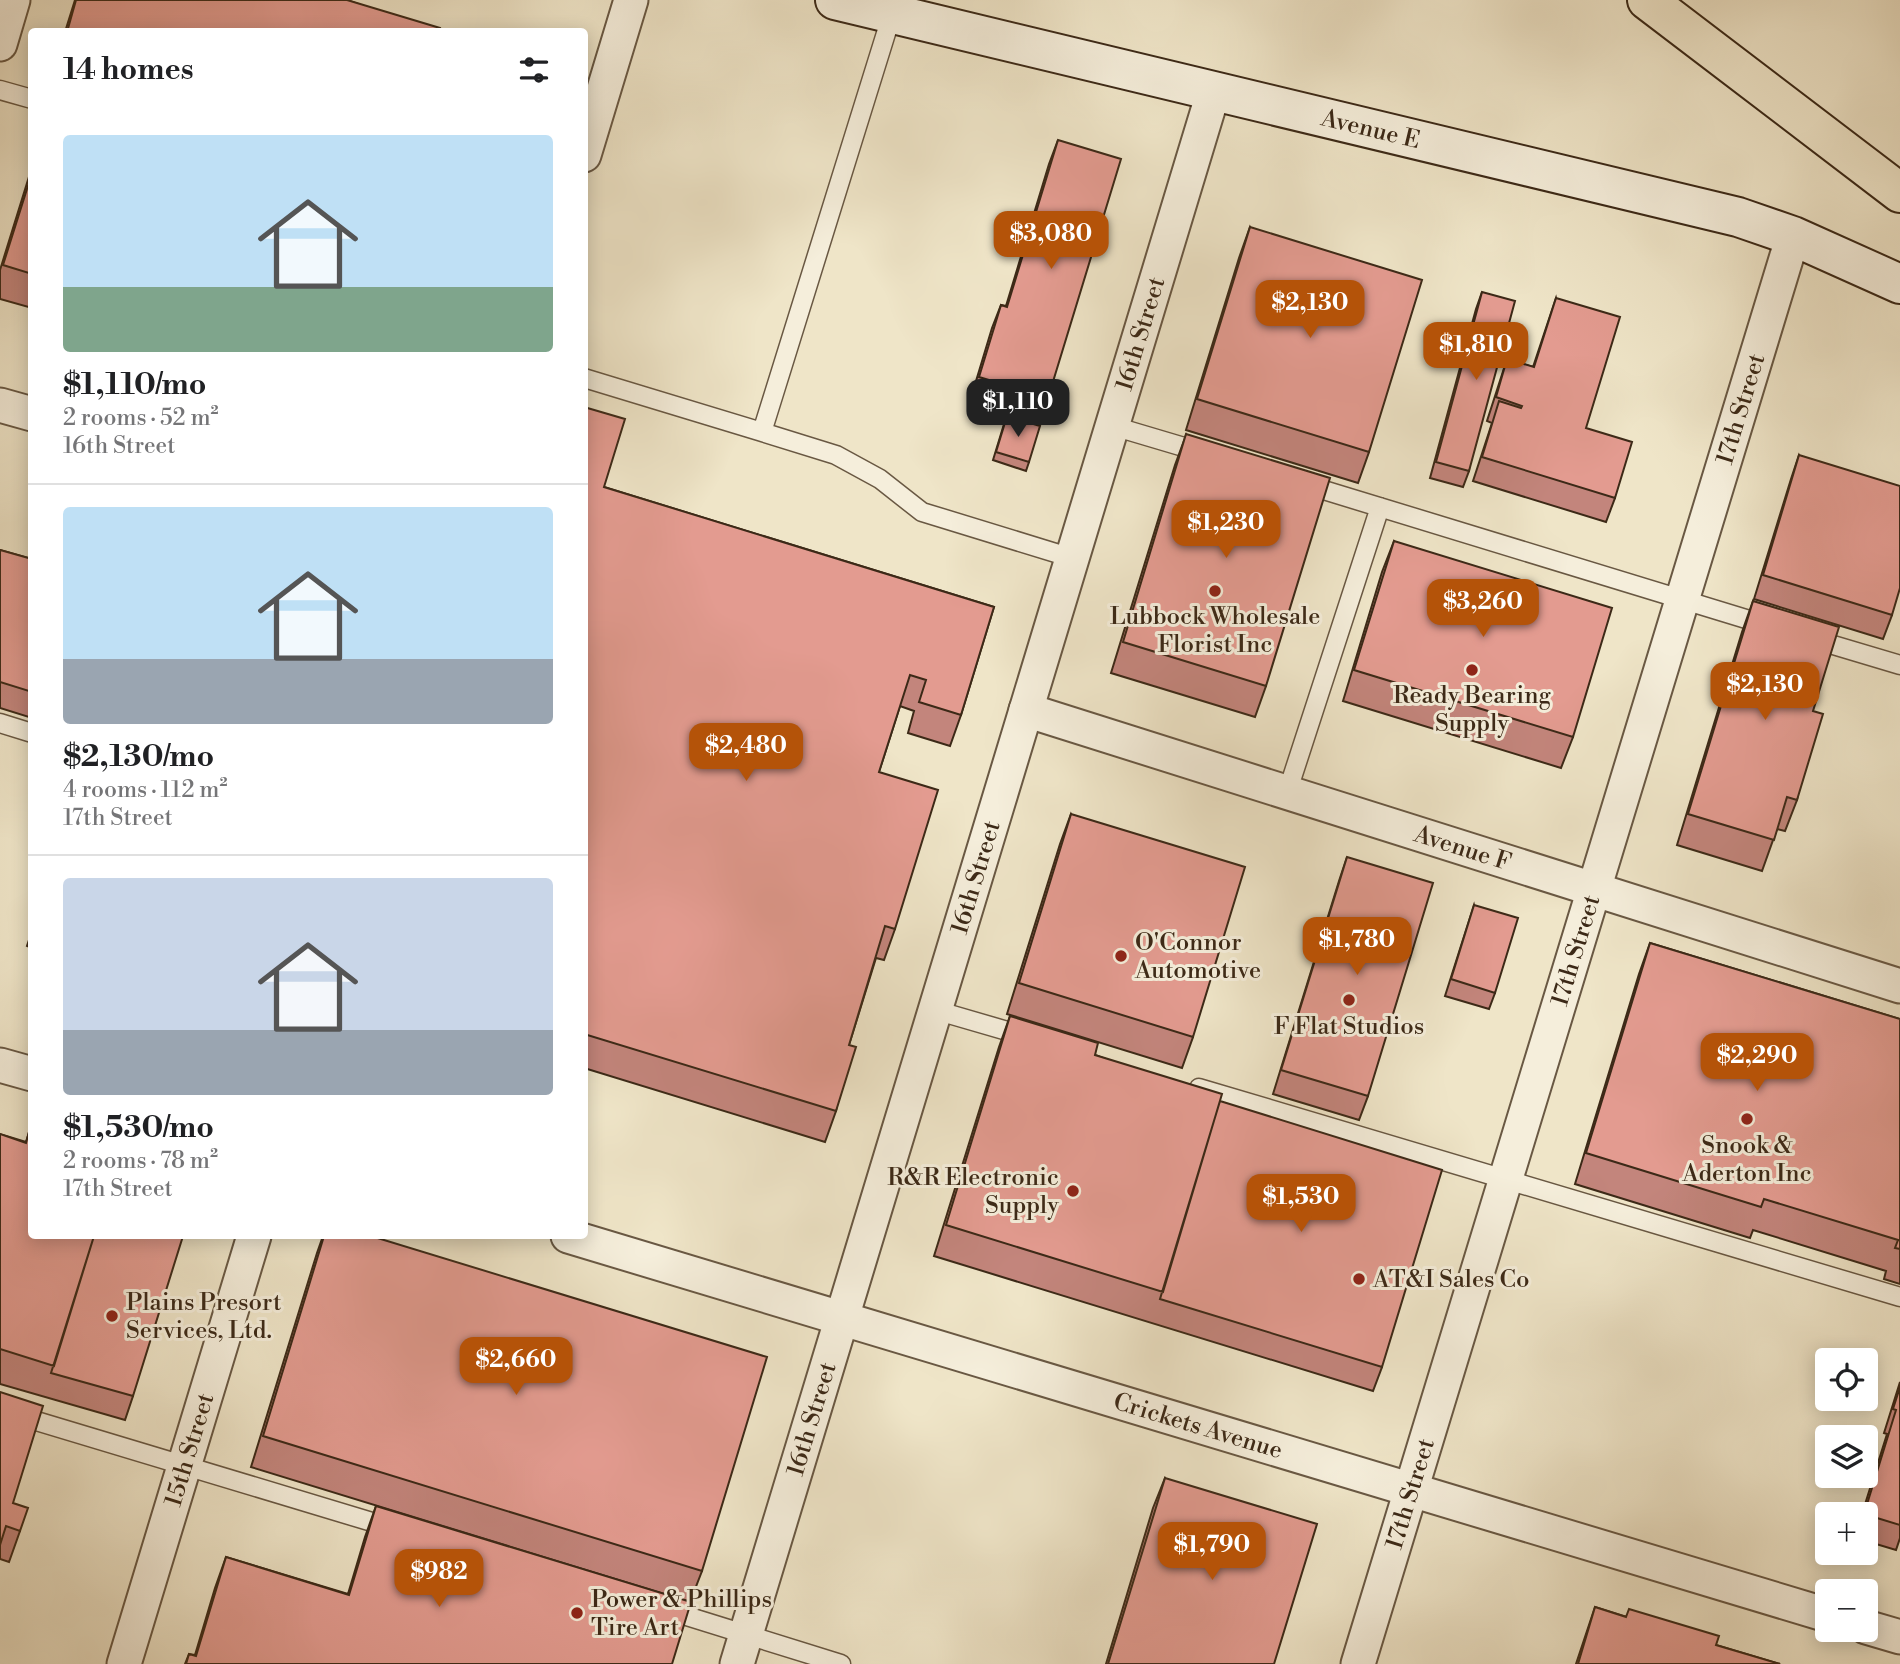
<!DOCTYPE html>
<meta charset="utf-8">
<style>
:root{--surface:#fff;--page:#f6f6f6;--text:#202124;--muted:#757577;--line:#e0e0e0;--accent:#b45309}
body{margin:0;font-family:"Libre Bodoni",serif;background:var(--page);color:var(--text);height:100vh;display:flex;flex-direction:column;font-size:26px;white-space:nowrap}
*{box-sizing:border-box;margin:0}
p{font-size:23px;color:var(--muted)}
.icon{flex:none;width:38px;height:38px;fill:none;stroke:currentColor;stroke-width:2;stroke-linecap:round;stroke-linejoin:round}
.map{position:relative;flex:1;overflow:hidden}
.sheet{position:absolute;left:28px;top:28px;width:560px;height:1211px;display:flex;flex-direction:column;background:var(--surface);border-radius:7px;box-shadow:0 4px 18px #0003}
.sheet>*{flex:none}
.buttons{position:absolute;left:1815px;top:1348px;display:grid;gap:14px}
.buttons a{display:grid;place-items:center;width:63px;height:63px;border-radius:7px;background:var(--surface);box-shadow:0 4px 18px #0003;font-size:35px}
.price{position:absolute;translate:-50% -60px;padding:0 16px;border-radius:14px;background:var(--accent);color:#fff;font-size:23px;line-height:46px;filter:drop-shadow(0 2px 4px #0008)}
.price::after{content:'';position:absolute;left:50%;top:42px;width:21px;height:16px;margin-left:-10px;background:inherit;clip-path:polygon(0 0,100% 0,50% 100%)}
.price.on{background:#222;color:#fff}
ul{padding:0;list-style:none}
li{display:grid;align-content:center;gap:14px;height:371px;padding:0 35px}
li+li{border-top:2px solid var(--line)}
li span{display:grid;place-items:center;height:217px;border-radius:7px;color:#555}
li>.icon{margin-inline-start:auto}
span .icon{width:126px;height:126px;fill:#fffc;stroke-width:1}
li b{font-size:30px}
h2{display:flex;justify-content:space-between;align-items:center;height:84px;padding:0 35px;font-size:30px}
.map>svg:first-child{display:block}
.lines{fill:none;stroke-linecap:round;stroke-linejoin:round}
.service-casing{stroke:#695843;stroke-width:21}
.minor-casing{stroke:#695843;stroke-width:37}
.secondary-casing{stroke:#3c2917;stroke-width:42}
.motorway-casing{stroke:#3c2917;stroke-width:42}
.service{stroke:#f5eedb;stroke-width:18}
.minor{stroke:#f5eedb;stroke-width:33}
.secondary{stroke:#f5eedb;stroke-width:38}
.motorway{stroke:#efe5c8;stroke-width:38}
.wall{fill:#c3857c;stroke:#3c2917;stroke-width:2}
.building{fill:#e39b90;stroke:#3c2917;stroke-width:2}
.poi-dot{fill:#8f2418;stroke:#f5eedb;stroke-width:2.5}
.labels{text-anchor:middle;stroke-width:6;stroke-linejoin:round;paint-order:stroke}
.street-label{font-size:24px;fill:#3c2917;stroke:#f5eedb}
.poi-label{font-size:24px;fill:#3c2917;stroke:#f5eedb}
</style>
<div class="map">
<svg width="1900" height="1664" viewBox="0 0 1900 1664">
<rect width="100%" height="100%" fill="#efe5c8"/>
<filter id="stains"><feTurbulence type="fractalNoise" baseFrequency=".00286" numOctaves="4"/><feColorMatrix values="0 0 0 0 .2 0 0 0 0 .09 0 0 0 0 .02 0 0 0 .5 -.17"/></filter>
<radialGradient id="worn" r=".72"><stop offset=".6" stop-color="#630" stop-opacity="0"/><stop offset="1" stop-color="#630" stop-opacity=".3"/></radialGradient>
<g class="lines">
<defs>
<path id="service" d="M 0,90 L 32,99
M 584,378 L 762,432 L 892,14
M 1113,426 L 1204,453
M 762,432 L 836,455 L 880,479 L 922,512 L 1072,558
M 1304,484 L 1769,626
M 1813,639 L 1900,665
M 0,723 L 32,733
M 1287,793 L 1380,507
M 935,1010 L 1028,1037
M 1199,1088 L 1900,1297
M 0,1410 L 392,1528
M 664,1609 L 841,1664"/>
<g id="minor">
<path d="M 0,44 L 13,0"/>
<path d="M 584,155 L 631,0"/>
<path d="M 0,405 L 32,414"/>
<path id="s1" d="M 1026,710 L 1900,986"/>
<path d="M 0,1065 L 32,1074"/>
<path id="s2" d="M 568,1236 L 1827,1615"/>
<path d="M 1866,1627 L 1900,1637"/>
<path id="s3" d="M 124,1664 L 254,1236"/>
<path id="s4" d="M 737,1664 L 1214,90"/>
<path id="s5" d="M 1358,1664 L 1793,236"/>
</g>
<g id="secondary">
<path id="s6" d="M 835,0 L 1738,217 L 1793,236 L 1900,284"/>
</g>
<path id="motorway" d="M 1647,0 L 1900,193"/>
</defs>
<!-- service casing -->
<use href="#service" class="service-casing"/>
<!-- minor casing -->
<use href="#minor" class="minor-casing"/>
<!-- secondary casing -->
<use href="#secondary" class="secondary-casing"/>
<!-- motorway casing -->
<use href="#motorway" class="motorway-casing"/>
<!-- service -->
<use href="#service" class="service"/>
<!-- minor -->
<use href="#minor" class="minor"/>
<!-- secondary -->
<use href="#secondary" class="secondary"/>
<!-- motorway -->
<use href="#motorway" class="motorway"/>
</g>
<!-- wall -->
<path class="wall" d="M 75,0 L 347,0 L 439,32 L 65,32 Z
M 1058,140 L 1048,398 L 1040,422 L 970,401 L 992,328 L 1001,305 L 1006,306 L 1049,164 Z
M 32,167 L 32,308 L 0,299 L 0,270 Z
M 1250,227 L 1369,452 L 1358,483 L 1186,430 L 1239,258 Z
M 1482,292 L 1469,471 L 1463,487 L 1430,478 L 1476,309 Z
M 1556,298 L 1586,428 L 1615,498 L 1606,522 L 1473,481 L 1492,423 L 1487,421 L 1507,359 L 1533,367 Z
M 584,407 L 604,487 L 994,607 L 961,715 L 950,746 L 908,733 L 914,711 L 900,706 L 879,772 L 895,929 L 884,960 L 876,958 L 849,1045 L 836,1111 L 825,1142 L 584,1068 Z
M 1004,424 L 1029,462 L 1026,471 L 993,460 Z
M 1186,435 L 1266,686 L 1255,717 L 1111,673 L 1175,465 Z
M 1799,455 L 1892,615 L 1883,639 L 1754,599 L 1791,479 Z
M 1394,541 L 1573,737 L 1561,768 L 1343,701 L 1382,572 Z
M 0,550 L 32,559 L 32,718 L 0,708 Z
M 1753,601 L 1813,711 L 1797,800 L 1785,831 L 1777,829 L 1762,871 L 1677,845 L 1742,632 Z
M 1071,814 L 1193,1037 L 1182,1068 L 1007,1014 L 1060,844 Z
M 1347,857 L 1368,1096 L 1359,1120 L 1273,1094 L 1339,881 Z
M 1474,905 L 1495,993 L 1489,1009 L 1445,996 Z
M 32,931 L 32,948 L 27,946 Z
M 1650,943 L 1900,1019 L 1900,1284 L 1884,1279 L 1886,1271 L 1753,1230 L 1750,1238 L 1575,1184 L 1639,974 Z
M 1010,1016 L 1095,1055 L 1220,1101 L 1382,1367 L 1373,1391 L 934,1256 L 999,1047 Z
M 29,1132 L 133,1396 L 125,1420 L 0,1384 L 0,1134 L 26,1142 Z
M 323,1236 L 371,1236 L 702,1571 L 690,1602 L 251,1467 L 317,1253 Z
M 1900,1382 L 1900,1538 L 1896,1550 L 1866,1541 L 1866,1514 L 1862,1514 L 1887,1434 L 1884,1433 Z
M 0,1392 L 13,1503 L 20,1531 L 9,1562 L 0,1559 Z
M 1165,1478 L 1274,1664 L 1106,1664 L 1153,1508 Z
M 376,1506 L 672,1664 L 185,1664 L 189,1654 L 195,1655 L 215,1588 L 226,1557 L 348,1594 L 365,1537 Z
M 1595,1607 L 1716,1645 L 1780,1664 L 1576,1664 Z"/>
<!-- building -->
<path class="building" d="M 76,0 L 347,0 L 440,28 L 439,32 L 67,32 Z
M 1058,140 L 1121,159 L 1048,398 L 979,377 L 1001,305 L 1007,307 Z
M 32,173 L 32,274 L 3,265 Z
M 1250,227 L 1422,280 L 1369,452 L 1197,399 Z
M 1482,292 L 1515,301 L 1469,471 L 1436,462 Z
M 1556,298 L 1620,317 L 1586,428 L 1632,442 L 1615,498 L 1482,457 L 1499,401 L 1521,408 L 1522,406 L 1496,397 L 1507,359 L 1534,367 Z
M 584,407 L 625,419 L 604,487 L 994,607 L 961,715 L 919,702 L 926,680 L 910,675 L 879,772 L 938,790 L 895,929 L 885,926 L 849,1045 L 856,1047 L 836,1111 L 584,1034 Z
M 1007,416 L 1040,426 L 1029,462 L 996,452 Z
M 1186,434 L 1330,478 L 1266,686 L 1123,642 Z
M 1799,455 L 1900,486 L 1900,588 L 1892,615 L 1763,575 Z
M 1394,541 L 1612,608 L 1573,737 L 1354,670 Z
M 0,550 L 32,559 L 32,692 L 0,682 Z
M 1753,601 L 1839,627 L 1813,711 L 1823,714 L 1797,800 L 1787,797 L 1774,840 L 1688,814 Z
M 1071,814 L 1245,867 L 1193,1037 L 1019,983 Z
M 1347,857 L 1433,883 L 1368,1096 L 1281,1070 Z
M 1474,905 L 1518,918 L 1495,993 L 1451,979 Z
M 1650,943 L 1900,1019 L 1900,1249 L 1895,1248 L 1898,1240 L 1764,1199 L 1761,1207 L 1586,1153 Z
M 1010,1016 L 1098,1043 L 1095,1055 L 1222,1094 L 1163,1292 L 946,1225 Z
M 1220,1101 L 1442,1170 L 1382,1367 L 1160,1299 Z
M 29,1132 L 32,1133 L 32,1236 L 94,1236 L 54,1366 L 0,1349 L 0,1134 L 26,1143 Z
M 94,1236 L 183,1236 L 133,1396 L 51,1373 Z
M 324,1236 L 371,1236 L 767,1357 L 702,1571 L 263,1436 Z
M 1900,1387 L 1900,1525 L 1864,1514 L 1896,1410 L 1893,1409 Z
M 0,1392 L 43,1406 L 13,1503 L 28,1508 L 20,1531 L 6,1526 L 0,1545 Z
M 1165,1478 L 1317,1524 L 1274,1664 L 1108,1664 Z
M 376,1506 L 691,1602 L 672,1664 L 186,1664 L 189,1654 L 196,1656 L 226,1557 L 349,1595 Z
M 1595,1607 L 1626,1617 L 1629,1609 L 1719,1636 L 1716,1645 L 1780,1664 L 1578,1664 Z"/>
<!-- markers -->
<g class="poi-dot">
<circle cx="1215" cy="591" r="7"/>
<circle cx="1472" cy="670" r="7"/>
<circle cx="1121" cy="956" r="7"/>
<circle cx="1349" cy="1000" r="7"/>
<circle cx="1747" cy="1119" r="7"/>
<circle cx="1073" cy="1191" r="7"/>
<circle cx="1359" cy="1279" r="7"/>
<circle cx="112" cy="1316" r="7"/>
<circle cx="577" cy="1613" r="7"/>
</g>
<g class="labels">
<!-- street labels -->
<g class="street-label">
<text dy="8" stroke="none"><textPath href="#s6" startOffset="551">Avenue E</textPath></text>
<text dy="8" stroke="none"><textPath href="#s4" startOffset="1390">16th Street</textPath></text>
<text dy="8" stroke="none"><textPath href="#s5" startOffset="1312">17th Street</textPath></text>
<text dy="8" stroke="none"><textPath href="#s1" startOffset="458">Avenue F</textPath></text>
<text dy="8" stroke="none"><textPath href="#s4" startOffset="822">16th Street</textPath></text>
<text dy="8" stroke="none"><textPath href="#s5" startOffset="746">17th Street</textPath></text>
<text dy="8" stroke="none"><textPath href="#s4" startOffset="256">16th Street</textPath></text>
<text dy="8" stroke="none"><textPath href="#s2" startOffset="658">Crickets Avenue</textPath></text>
<text dy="8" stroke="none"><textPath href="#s3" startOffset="224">15th Street</textPath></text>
<text dy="8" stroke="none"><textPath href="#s5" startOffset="178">17th Street</textPath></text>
</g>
<!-- poi labels -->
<g class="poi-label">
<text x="1215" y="624">Lubbock Wholesale<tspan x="1215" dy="28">Florist Inc</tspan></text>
<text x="1472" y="703">Ready Bearing<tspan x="1472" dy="28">Supply</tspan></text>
<text x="1135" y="950" text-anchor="start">O'Connor<tspan x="1135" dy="28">Automotive</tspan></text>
<text x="1349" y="1034">F Flat Studios</text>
<text x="1747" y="1153">Snook &amp;<tspan x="1747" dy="28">Aderton Inc</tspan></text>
<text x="1059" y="1185" text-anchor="end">R&amp;R Electronic<tspan x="1059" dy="28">Supply</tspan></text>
<text x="1373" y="1287" text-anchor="start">AT&amp;I Sales Co</text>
<text x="126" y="1310" text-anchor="start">Plains Presort<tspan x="126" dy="28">Services, Ltd.</tspan></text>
<text x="591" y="1607" text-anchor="start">Power &amp; Phillips<tspan x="591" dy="28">Tire Art</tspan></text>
</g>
</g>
<rect width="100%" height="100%" filter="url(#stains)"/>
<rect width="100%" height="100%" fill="url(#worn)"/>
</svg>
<div class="buttons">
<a><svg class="icon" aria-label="locate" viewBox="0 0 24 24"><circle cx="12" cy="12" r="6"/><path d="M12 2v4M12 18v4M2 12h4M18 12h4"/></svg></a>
<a><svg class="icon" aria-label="layers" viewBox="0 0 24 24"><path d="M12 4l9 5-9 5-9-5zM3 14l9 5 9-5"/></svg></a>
<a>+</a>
<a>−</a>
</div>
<b class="price" style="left:1051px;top:271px">$3,080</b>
<b class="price" style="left:1310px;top:340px">$2,130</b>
<b class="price" style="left:1476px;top:382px">$1,810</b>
<b class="price on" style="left:1018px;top:439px">$1,110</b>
<b class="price" style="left:1226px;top:560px">$1,230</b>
<b class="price" style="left:1483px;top:639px">$3,260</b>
<b class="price" style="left:1765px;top:722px">$2,130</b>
<b class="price" style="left:746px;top:783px">$2,480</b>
<b class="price" style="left:1357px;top:977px">$1,780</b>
<b class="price" style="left:1757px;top:1093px">$2,290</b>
<b class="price" style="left:1301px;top:1234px">$1,530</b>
<b class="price" style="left:516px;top:1397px">$2,660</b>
<b class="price" style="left:1212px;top:1582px">$1,790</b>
<b class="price" style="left:439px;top:1609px">$982</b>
<section class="sheet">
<h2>14 homes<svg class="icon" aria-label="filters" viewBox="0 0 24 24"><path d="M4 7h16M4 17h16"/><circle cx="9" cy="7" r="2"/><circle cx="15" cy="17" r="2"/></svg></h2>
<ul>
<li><span style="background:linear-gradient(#bfe0f5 70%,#7fa58c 0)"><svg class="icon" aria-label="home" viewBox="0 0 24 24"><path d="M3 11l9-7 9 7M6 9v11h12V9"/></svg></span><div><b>$1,110/mo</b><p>2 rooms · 52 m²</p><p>16th Street</p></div></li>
<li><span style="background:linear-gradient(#bfe0f5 70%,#9aa5b1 0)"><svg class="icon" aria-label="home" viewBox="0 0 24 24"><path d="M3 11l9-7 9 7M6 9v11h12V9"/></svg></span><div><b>$2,130/mo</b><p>4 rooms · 112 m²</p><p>17th Street</p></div></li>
<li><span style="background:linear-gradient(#c9d6e8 70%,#9aa5b1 0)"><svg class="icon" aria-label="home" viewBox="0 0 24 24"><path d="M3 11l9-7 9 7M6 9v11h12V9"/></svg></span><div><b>$1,530/mo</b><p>2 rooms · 78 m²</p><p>17th Street</p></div></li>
</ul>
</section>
</div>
